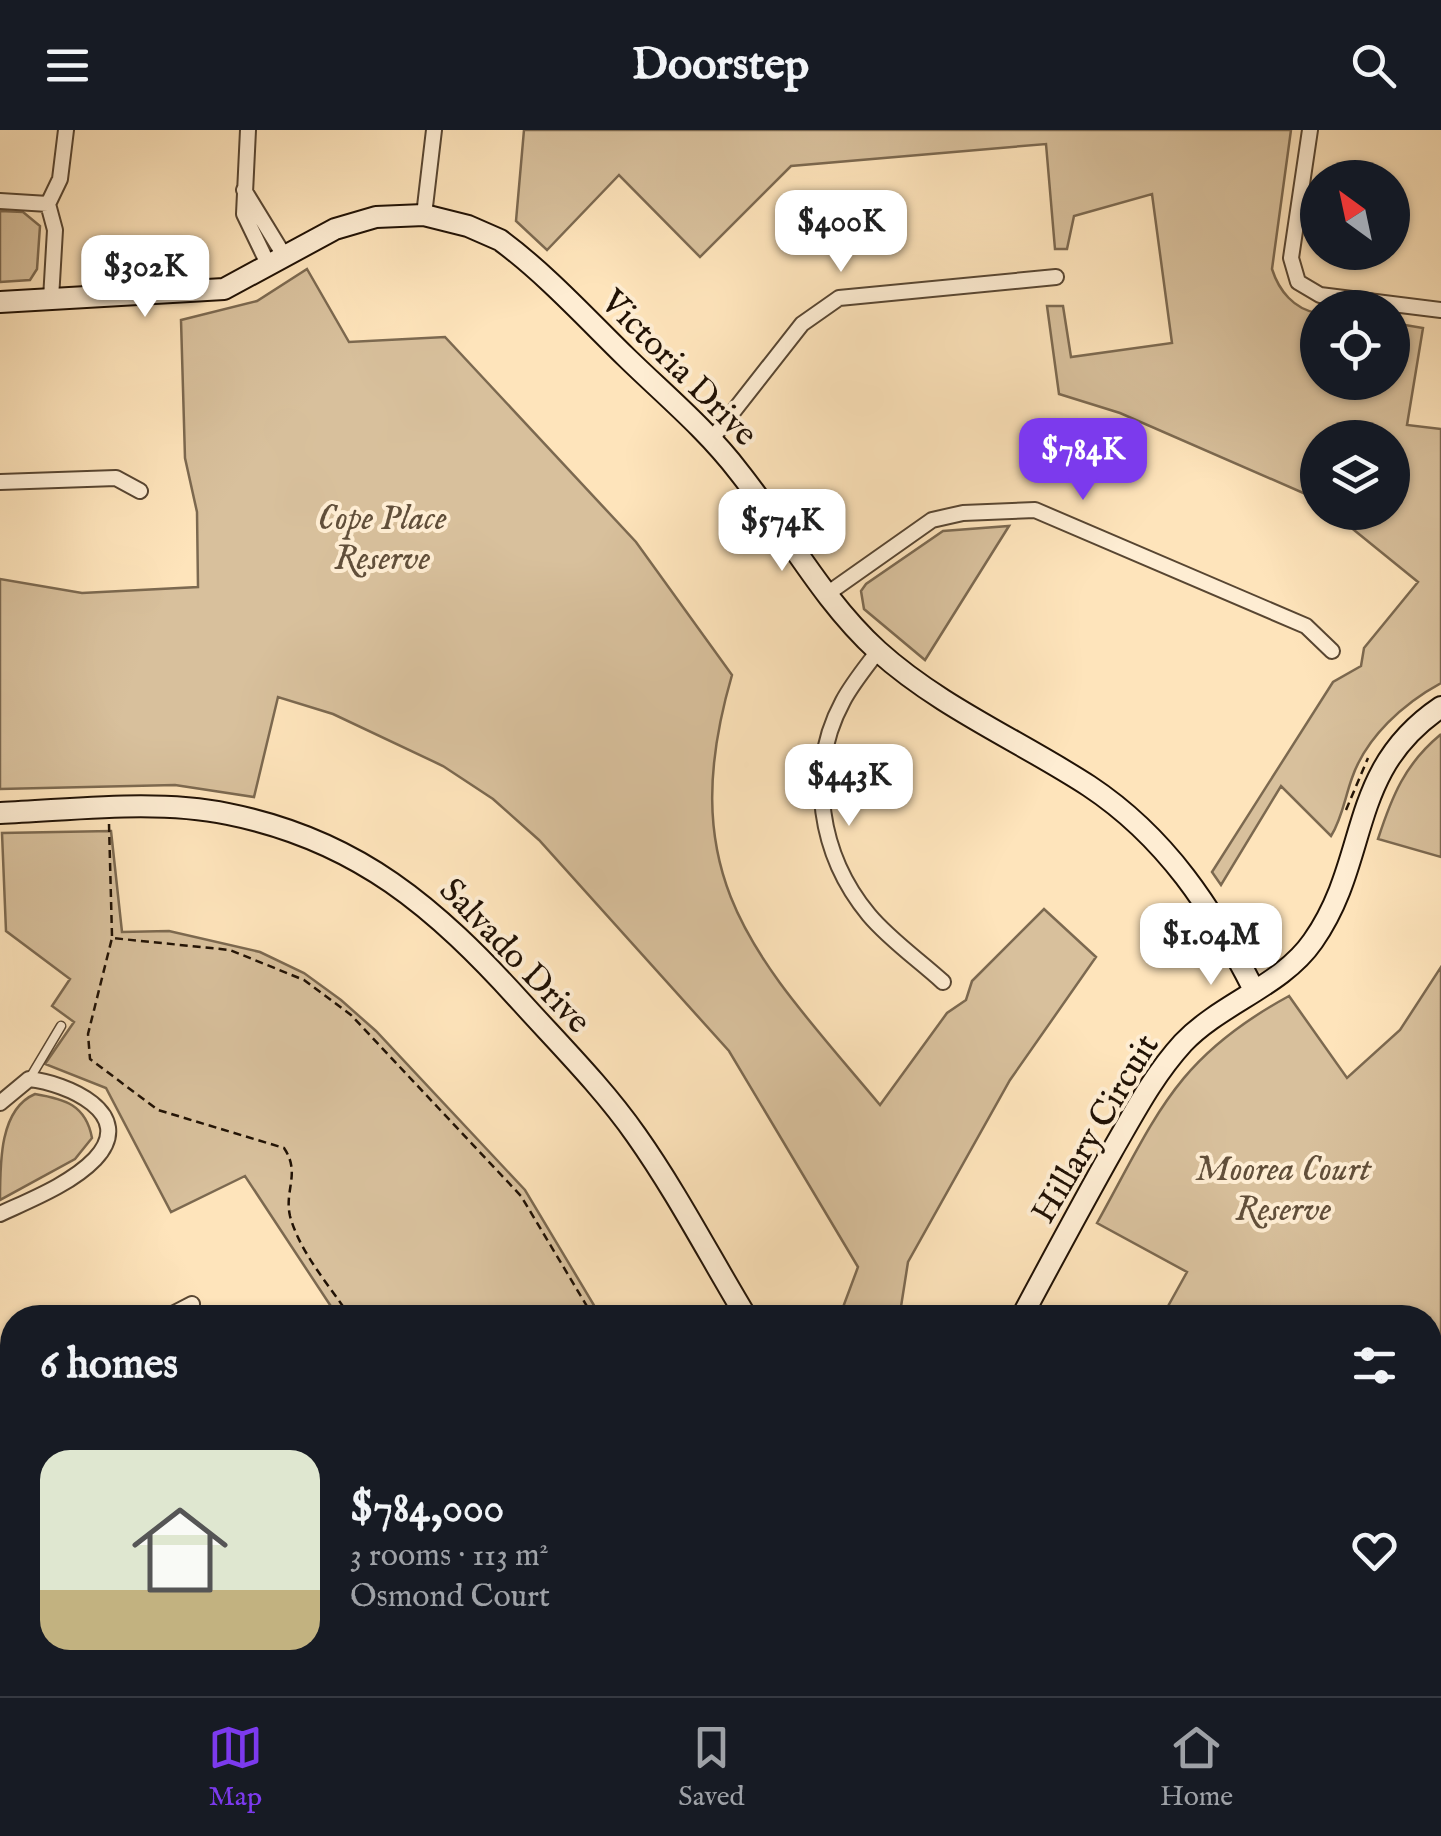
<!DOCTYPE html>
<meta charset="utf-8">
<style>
:root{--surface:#171b24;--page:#20242c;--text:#f1f3f6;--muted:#9ea1a6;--line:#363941;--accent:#7c3aed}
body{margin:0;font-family:"IM FELL English",serif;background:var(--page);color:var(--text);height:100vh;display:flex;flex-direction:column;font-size:38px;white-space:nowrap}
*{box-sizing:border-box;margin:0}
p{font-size:32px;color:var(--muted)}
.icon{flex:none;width:55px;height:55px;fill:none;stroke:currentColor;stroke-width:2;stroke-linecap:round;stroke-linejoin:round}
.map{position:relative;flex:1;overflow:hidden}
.drawer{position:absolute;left:0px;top:1175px;width:1442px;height:392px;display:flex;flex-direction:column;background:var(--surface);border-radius:40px 40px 0 0;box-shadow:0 2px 8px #0004}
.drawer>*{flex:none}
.needle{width:65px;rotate:327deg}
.buttons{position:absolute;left:1300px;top:30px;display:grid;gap:20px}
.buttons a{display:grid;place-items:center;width:110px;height:110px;border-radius:50%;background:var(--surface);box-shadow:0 2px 8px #0004;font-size:50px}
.price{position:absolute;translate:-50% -85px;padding:0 22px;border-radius:20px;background:#fff;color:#222;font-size:32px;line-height:65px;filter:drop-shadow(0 2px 5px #0008)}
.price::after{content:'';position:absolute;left:50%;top:60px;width:30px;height:22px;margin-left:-15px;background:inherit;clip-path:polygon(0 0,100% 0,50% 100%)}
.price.active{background:var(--accent);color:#fff}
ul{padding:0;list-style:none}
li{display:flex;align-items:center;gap:30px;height:250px;padding:0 40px}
li span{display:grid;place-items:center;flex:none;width:280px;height:200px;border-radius:30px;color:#555}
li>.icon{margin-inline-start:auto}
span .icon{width:120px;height:120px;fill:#fffc;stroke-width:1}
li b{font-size:42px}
h2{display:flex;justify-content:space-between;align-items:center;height:120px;padding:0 40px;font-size:42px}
header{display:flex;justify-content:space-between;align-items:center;height:130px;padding:0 40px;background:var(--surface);font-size:45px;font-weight:700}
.dock{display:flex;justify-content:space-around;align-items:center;height:140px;border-top:2px solid var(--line);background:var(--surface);font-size:28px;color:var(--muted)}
.dock a{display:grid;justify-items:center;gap:5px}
.dock .active{color:var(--accent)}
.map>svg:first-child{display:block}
.green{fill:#d8c09c;stroke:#7c6950;stroke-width:2.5}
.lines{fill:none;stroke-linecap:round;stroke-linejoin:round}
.lane-casing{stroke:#584632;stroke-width:11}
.street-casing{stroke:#584632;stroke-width:18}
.secondary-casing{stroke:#211205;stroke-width:24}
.path{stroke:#211205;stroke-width:2.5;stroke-dasharray:8 5;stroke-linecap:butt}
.lane{stroke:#feedd3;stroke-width:8}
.street{stroke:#feedd3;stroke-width:14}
.secondary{stroke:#feedd3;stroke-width:20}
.labels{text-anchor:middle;stroke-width:8;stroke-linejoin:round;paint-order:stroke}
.street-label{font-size:35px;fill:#211205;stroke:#feedd3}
.park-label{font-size:35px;font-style:italic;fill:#614f3a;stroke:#feedd3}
</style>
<header><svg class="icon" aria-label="menu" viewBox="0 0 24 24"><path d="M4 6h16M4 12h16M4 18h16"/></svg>Doorstep<svg class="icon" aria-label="search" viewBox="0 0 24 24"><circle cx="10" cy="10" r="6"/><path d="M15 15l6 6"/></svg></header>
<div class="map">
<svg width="1441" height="1566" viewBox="0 0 1441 1566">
<rect width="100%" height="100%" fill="#fee4bb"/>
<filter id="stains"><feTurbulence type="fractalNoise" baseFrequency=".002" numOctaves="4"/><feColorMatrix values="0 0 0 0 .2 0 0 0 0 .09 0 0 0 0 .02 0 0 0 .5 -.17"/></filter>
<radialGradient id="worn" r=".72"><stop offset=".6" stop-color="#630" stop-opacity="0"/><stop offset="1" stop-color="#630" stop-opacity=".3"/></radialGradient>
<!-- green -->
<path class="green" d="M 524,0 L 1291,0 L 1272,139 C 1279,161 1294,179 1317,183 L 1318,252 L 1392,252 L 1393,193 L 1423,198 L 1407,295 L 1441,299 L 1441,553 C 1404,573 1366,607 1352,648 C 1345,667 1342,689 1331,706 L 1281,656 L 1221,755 L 1212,742 L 1333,552 L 1361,536 L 1364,518 L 1418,452 L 1333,383 L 1392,382 L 1392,308 L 1318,308 L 1317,369 L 1120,283 L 1059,264 L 1047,176 L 1063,176 L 1071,227 L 1172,213 L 1152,64 L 1074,86 L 1067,119 L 1055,119 L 1046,14 L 791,36 L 700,127 L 619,45 L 547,120 L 516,91 Z
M 0,81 L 23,82 L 40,96 L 37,139 L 30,150 L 0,152 Z
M 307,139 L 349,212 L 445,207 L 636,412 L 732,545 C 672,751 756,827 880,975 L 947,883 L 966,870 L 972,851 L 1044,779 L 1096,827 L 1010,950 L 908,1132 L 900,1183 L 905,1187 L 830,1187 L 842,1180 L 858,1137 L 729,921 L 539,710 L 493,669 L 443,636 L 333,584 L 278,567 L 254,667 L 175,655 L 0,659 L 0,449 L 82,463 L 198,457 L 197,382 L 185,328 L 181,190 L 257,171 Z
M 1009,396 L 925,530 L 864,479 L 861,461 L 866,454 L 943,401 Z
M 1440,605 L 1441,607 L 1441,727 L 1378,709 C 1392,666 1405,634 1440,605 Z
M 111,701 L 122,802 L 169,801 L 260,822 L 304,843 L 341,870 L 376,901 L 525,1060 L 601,1187 L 338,1187 L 245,1046 L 171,1082 L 106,958 L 45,934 L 74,892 L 52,876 L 70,849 L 6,801 L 2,703 Z
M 1441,837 L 1441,1227 L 1430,1233 L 1430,1188 L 1162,1187 L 1187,1142 L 1097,1093 C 1157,985 1175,928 1289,866 L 1347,948 L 1400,900 Z
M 35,964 C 65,969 86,975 92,1008 L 75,1029 L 0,1070 C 0,1031 0,979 35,964 Z
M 1430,1365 L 1441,1367 L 1441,1566 L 1357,1566 L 1345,1555 L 1430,1555 Z
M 578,1555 L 1031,1555 L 1039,1566 L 568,1566 L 580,1559 Z"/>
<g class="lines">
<defs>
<path id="lane" d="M 30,948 L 61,896"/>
<path id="street" d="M 248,0 L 244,84 L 269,136
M 1310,0 L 1291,128 L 1298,152 L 1320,165 L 1441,180
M 244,60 L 285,127
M 0,71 L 48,74
M 424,85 L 434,0
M 51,169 L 55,100 L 48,74 L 60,49 L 66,0
M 711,310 L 802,194 L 839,168 L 1056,147
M 0,352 L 116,348 L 140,361
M 827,464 L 932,390 L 963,383 L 1035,380 L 1306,496 L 1332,521
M 878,521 C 866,537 852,554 843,571 C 805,641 820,726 869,785 C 890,810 919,830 943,852
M 0,973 L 29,949 C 66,953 138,983 95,1029 C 71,1054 30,1070 0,1084
M 165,1188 L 192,1174
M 0,1268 L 12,1265
M 0,1529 L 12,1508
M 0,1539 L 12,1548
M 21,1555 L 35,1566
M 448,1555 L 455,1566
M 207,1566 L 224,1555"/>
<path id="secondary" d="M 0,172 L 224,159 L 335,99 L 376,87 L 424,85 L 468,96 L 500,110 C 546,144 586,188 627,228 C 665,265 707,300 739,342 C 786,401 822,470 878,521 C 940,577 1020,611 1089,656 C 1166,707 1213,779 1254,860
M 0,683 C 74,680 155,669 228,684 C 358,710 436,778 522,873 C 561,916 603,958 636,1005 C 677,1063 710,1127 747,1188
M 1021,1188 C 1051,1132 1081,1076 1112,1021 C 1134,983 1153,946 1183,913 C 1221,873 1282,856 1313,811 C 1371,728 1346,641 1441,577
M 1185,1555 L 1193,1566"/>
</defs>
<!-- lane casing -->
<use href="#lane" class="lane-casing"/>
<!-- street casing -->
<use href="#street" class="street-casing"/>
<!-- secondary casing -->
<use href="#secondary" class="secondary-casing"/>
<!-- path -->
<path class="path" d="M 1346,680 L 1368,628
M 109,694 L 112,806
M 1131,951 L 1141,937
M 351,1188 C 330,1156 300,1123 290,1086 C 284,1060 301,1043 284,1018 L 158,980 L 90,929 L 88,904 L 112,808 L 230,820 L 304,850 L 351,885 L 521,1066 L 594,1188
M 585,1555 L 590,1566
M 995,1555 L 1016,1566"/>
<!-- lane -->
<use href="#lane" class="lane"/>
<!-- street -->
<use href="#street" class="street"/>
<!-- secondary -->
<use href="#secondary" class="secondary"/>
</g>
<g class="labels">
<!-- street labels -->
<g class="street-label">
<text transform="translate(680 237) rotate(45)" y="12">Victoria Drive</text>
<text transform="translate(516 825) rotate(46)" y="12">Salvado Drive</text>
<text transform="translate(1094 998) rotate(-59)" y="12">Hillary Circuit</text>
</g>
<!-- park labels -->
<g class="park-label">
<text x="382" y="399">Cope Place<tspan x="382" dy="40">Reserve</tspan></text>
<text x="1283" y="1050">Moorea Court<tspan x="1283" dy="40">Reserve</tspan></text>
</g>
</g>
<rect width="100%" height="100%" filter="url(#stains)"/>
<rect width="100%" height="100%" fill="url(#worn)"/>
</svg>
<div class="buttons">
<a><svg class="needle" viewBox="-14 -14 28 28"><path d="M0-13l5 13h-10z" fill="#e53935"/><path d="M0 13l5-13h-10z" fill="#9ea1a6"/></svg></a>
<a><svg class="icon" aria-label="locate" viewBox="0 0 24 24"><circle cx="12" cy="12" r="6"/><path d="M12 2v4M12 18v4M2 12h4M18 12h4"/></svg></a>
<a><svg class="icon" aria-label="layers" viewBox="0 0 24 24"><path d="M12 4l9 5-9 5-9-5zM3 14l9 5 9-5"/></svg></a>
</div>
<b class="price" style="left:841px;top:145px">$400K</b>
<b class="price" style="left:145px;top:190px">$302K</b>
<b class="price active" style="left:1083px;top:373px">$784K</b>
<b class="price" style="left:782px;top:444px">$574K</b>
<b class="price" style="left:849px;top:699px">$443K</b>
<b class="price" style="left:1211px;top:858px">$1.04M</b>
<section class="drawer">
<h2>6 homes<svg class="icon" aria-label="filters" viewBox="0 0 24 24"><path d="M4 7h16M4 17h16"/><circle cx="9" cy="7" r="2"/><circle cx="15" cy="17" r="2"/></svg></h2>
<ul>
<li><span style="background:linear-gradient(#dfe7d0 70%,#c2b280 0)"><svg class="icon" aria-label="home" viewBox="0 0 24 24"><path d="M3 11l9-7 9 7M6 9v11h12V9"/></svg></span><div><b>$784,000</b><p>3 rooms · 113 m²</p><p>Osmond Court</p></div><svg class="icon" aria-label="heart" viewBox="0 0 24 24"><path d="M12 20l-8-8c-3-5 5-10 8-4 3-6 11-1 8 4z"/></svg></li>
</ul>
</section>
</div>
<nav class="dock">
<a class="active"><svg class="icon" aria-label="map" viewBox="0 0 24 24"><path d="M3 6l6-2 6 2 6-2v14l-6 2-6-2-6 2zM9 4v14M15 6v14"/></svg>Map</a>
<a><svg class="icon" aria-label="saved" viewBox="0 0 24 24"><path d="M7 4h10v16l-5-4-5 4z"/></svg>Saved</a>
<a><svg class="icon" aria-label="home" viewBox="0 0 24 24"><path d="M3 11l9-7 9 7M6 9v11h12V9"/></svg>Home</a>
</nav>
